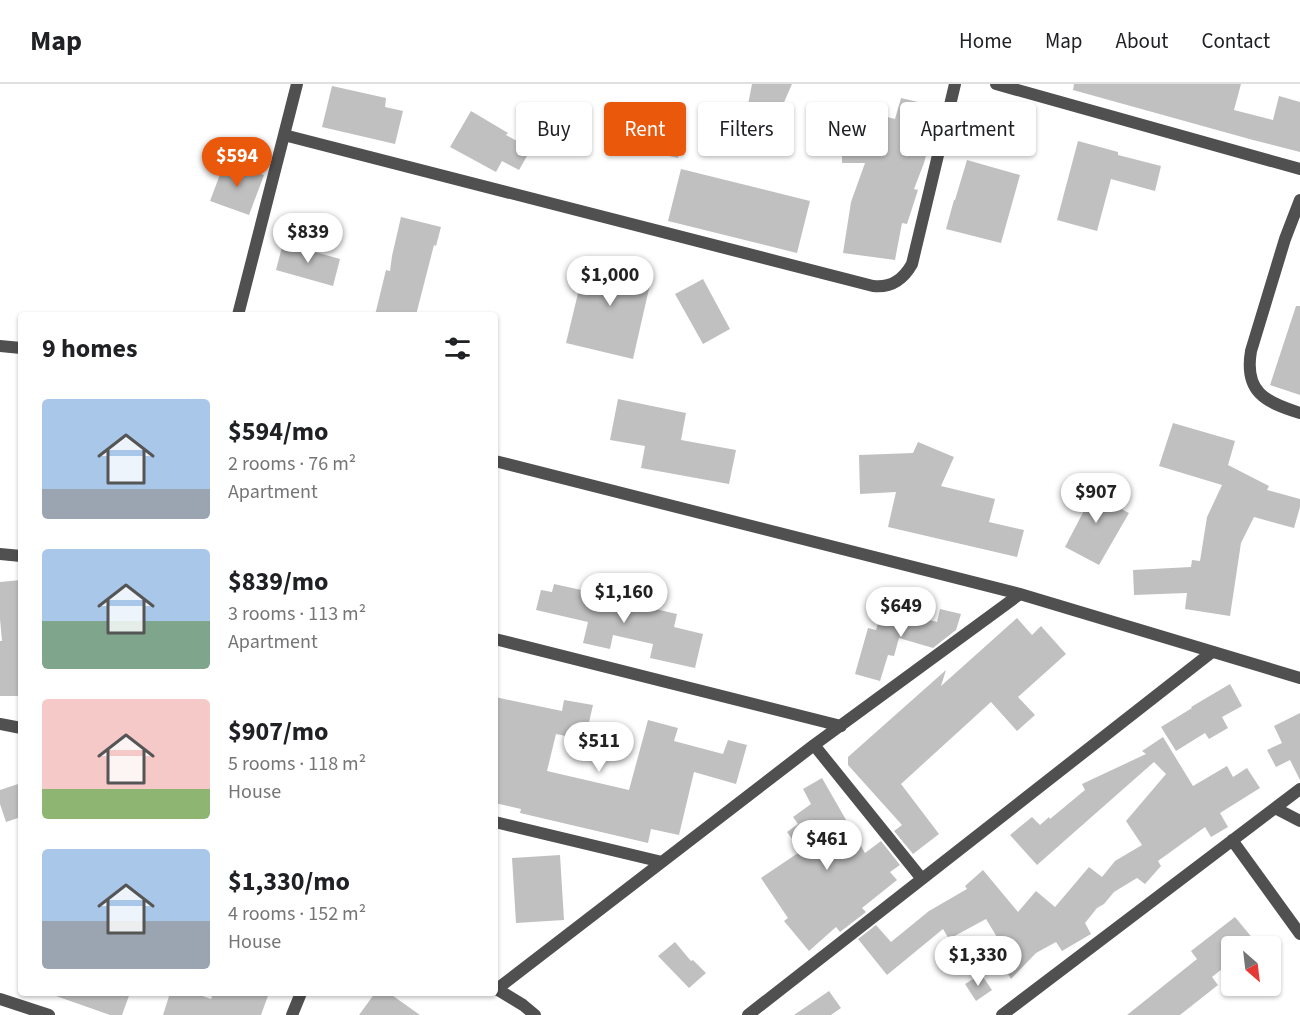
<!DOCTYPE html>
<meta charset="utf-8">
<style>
:root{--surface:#fff;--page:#f6f6f6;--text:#202124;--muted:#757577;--line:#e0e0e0;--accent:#ea580c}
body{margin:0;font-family:"Source Sans 3",sans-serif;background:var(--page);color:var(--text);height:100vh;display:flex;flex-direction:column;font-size:22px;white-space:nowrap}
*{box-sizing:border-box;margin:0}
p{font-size:20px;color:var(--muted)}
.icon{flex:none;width:33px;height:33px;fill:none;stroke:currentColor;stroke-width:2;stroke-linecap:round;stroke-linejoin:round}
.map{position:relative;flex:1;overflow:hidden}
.sheet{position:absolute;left:18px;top:228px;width:480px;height:684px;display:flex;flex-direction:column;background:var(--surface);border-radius:6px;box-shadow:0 2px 4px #0004}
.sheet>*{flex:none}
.top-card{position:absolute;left:516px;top:18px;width:570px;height:54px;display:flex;gap:12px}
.needle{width:39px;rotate:152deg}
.controls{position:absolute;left:1221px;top:852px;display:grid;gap:12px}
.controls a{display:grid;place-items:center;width:60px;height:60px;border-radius:6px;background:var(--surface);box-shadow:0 2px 4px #0004;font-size:30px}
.price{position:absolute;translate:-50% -51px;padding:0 14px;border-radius:21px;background:#fff;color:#222;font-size:20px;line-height:39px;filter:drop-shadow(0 2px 3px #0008)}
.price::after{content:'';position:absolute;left:50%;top:36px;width:18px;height:14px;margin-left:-9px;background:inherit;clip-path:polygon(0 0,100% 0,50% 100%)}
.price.active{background:var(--accent);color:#fff}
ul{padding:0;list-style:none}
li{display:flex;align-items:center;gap:18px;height:150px;padding:0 24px}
li span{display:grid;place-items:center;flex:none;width:168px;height:120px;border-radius:6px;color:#555}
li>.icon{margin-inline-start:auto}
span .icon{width:72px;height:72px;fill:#fffc;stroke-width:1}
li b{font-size:26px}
h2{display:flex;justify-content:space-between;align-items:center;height:72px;padding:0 24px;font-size:26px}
.pill{padding:0 21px;border-radius:6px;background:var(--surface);box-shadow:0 2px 4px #0004;font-size:21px;line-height:54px}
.pill.active{background:var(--accent);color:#fff}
header{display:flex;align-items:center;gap:36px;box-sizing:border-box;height:84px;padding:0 30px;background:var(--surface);border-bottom:2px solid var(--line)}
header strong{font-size:28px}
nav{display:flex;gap:33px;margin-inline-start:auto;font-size:21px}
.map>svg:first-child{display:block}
.building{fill:#c0c0c0}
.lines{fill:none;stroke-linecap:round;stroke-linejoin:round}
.street{stroke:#505050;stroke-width:12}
</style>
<header>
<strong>Map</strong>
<nav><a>Home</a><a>Map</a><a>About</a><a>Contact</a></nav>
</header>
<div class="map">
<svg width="1300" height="931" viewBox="0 0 1300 931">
<rect width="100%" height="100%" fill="#fff"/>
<!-- building -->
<path class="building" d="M 752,0 L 792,0 L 778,32 L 784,33 L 778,64 L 741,57 Z
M 1074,0 L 1241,0 L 1234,26 L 1273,36 L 1279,12 L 1300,18 L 1300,68 L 1253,56 L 1073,6 Z
M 332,2 L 386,14 L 385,23 L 403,27 L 395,60 L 322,43 Z
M 901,14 L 939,23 L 924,79 L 914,105 L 918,106 L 907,140 L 902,139 L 895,176 L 843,169 L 851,118 L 865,79 L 842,79 L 842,60 L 829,59 L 829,29 L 838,29 L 839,20 L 895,35 Z
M 471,27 L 508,49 L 506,51 L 531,65 L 519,86 L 502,77 L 496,88 L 450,63 Z
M 636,29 L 686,41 L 678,74 L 628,63 Z
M 1078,57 L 1118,68 L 1118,71 L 1161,82 L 1155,107 L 1111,95 L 1097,147 L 1057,136 Z
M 967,76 L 1020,91 L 1001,159 L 946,145 L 954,116 L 955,116 Z
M 225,77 L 264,91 L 249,131 L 210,117 Z
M 681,85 L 810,117 L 797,169 L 668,137 Z
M 401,133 L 441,143 L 436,162 L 434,161 L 416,231 L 375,231 L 386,186 L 390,187 L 392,172 Z
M 283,159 L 340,175 L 333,202 L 276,186 Z
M 587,172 L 653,187 L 633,275 L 566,259 Z
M 703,195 L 730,245 L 703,260 L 675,210 Z
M 1296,222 L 1300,222 L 1300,311 L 1270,301 Z
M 618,315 L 686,329 L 681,356 L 736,366 L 729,400 L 641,384 L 645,362 L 610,356 Z
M 1173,339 L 1235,357 L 1228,381 L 1269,402 L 1267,406 L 1300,415 L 1300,423 L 1294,444 L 1254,433 L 1241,459 L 1230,532 L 1185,525 L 1187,509 L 1134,511 L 1133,486 L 1191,483 L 1192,476 L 1200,477 L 1207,433 L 1222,401 L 1159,382 Z
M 918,358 L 954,373 L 941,402 L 995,415 L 989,438 L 1024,446 L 1017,473 L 888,443 L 896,408 L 860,410 L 859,371 L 913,369 Z
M 1088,394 L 1110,406 L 1104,416 L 1129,429 L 1099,481 L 1065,463 L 1088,419 L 1077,413 Z
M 21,496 L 21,612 L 0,612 L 0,557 L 2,557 L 0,535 L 0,498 Z
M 554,500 L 595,509 L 594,511 L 677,530 L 674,543 L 703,550 L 695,584 L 650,574 L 653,560 L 613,551 L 610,565 L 583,559 L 588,538 L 536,526 L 541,506 L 552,508 Z
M 883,523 L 937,538 L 940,525 L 961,530 L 956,546 L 933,564 L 899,554 L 894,572 L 888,571 L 880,597 L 855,590 L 868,544 L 876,546 Z
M 1017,534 L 1032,551 L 1041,542 L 1066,570 L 1018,613 L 1035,631 L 1017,647 L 991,618 L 901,700 L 939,750 L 913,770 L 894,747 L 902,741 L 848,681 L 848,673 L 946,586 L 941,602 Z
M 1230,600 L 1242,622 L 1222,633 L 1228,644 L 1209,655 L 1205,649 L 1176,667 L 1161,643 L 1192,624 L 1191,623 Z
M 495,613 L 562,627 L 564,616 L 593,621 L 585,656 L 556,650 L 547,687 L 629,706 L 648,636 L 678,644 L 674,657 L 723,670 L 728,656 L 747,661 L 736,700 L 694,688 L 679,751 L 651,745 L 648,759 L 520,729 L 521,725 L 495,719 Z
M 1300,629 L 1300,696 L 1290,676 L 1276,683 L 1267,666 L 1282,659 L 1274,642 Z
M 1163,653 L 1193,702 L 1227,682 L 1233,693 L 1247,684 L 1260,704 L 1220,729 L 1228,743 L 1211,753 L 1205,743 L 1158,777 L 1161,782 L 1145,800 L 1137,794 L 1114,808 L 1104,820 L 1097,824 L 1085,839 L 1091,850 L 1062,867 L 1056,858 L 1036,869 L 1011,895 L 998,873 L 1006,868 L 986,835 L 949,855 L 943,845 L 887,891 L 858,855 L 876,841 L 891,858 L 929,827 L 967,805 L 965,802 L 983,786 L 1018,828 L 1036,807 L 1055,823 L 1089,783 L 1102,793 L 1115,777 L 1142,761 L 1126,737 L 1166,690 L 1154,678 L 1037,781 L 1010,751 L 1032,733 L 1040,741 L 1049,733 L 1050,735 L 1085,706 L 1082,700 L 1146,670 L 1142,667 Z
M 822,694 L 865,769 L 881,757 L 900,781 L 890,788 L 897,796 L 862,824 L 866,828 L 840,848 L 836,843 L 809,867 L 784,837 L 788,834 L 761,794 L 801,767 L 787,748 L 798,740 L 793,733 L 811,720 L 803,705 Z
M 21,699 L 21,733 L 6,738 L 0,720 L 0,706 Z
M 560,771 L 564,836 L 516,839 L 512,774 Z
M 1235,833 L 1259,862 L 1232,862 L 1232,877 L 1212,893 L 1218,901 L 1180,931 L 1127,931 L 1197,875 L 1191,867 Z
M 675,858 L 691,877 L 693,876 L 706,889 L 689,904 L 658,872 Z
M 981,890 L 992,906 L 976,917 L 965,900 Z
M 829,907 L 841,924 L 831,931 L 794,931 Z
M 57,909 L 130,909 L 122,931 L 110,931 L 56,912 Z
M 170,909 L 194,909 L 211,915 L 213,909 L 269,909 L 261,931 L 163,931 Z
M 375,909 L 389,909 L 420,931 L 359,931 Z"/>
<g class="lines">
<!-- street -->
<path class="street" d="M 996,0 L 1300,85
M 284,51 L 873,202 C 891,204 903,196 912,180 L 955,0
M 1300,116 L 1285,155 L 1251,267 C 1244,308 1265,318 1300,329
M 238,231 L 297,0
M 0,262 L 21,264
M 495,377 L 1020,510 L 1300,594
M 0,470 L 21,472
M 495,555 L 841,642
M 0,640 L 21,644
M 814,661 L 922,795
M 1275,724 L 1300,737
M 495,738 L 662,778
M 1232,756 L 1300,850
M 495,904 L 523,921 L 535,931
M 497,905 L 814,661 L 1020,510
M 0,915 L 49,931
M 292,931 L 301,909
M 748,931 L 1212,568
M 1002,931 L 1300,705"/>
</g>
</svg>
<div class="controls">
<a><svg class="needle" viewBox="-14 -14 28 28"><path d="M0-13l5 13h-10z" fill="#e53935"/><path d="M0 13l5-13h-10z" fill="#757577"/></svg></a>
</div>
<b class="price active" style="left:237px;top:104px">$594</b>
<b class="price" style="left:308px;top:180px">$839</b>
<b class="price" style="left:610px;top:223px">$1,000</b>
<b class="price" style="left:1096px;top:440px">$907</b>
<b class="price" style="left:624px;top:540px">$1,160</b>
<b class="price" style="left:901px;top:554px">$649</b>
<b class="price" style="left:599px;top:689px">$511</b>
<b class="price" style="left:827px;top:787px">$461</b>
<b class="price" style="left:978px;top:903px">$1,330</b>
<div class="top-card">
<a class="pill">Buy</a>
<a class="pill active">Rent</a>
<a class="pill">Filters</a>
<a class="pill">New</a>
<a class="pill">Apartment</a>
</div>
<section class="sheet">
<h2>9 homes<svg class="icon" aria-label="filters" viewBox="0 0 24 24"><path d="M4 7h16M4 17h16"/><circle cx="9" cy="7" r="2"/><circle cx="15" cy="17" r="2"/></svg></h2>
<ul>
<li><span style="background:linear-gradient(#a9c7e8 75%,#9aa5b1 0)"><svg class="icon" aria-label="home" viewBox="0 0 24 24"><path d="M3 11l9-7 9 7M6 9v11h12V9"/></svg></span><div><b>$594/mo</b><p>2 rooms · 76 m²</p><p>Apartment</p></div></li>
<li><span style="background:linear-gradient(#a9c7e8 60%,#7fa58c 0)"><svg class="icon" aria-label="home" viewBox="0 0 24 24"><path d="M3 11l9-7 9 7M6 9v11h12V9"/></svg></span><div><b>$839/mo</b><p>3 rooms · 113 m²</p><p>Apartment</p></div></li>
<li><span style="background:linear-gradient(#f6c9c9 75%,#8fb573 0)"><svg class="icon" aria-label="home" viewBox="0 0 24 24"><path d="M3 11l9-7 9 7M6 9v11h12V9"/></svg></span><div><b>$907/mo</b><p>5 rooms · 118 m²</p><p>House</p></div></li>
<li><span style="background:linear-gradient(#a9c7e8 60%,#9aa5b1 0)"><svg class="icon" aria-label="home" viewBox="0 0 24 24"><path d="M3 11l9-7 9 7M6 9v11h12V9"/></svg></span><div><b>$1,330/mo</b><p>4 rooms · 152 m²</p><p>House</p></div></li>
</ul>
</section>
</div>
